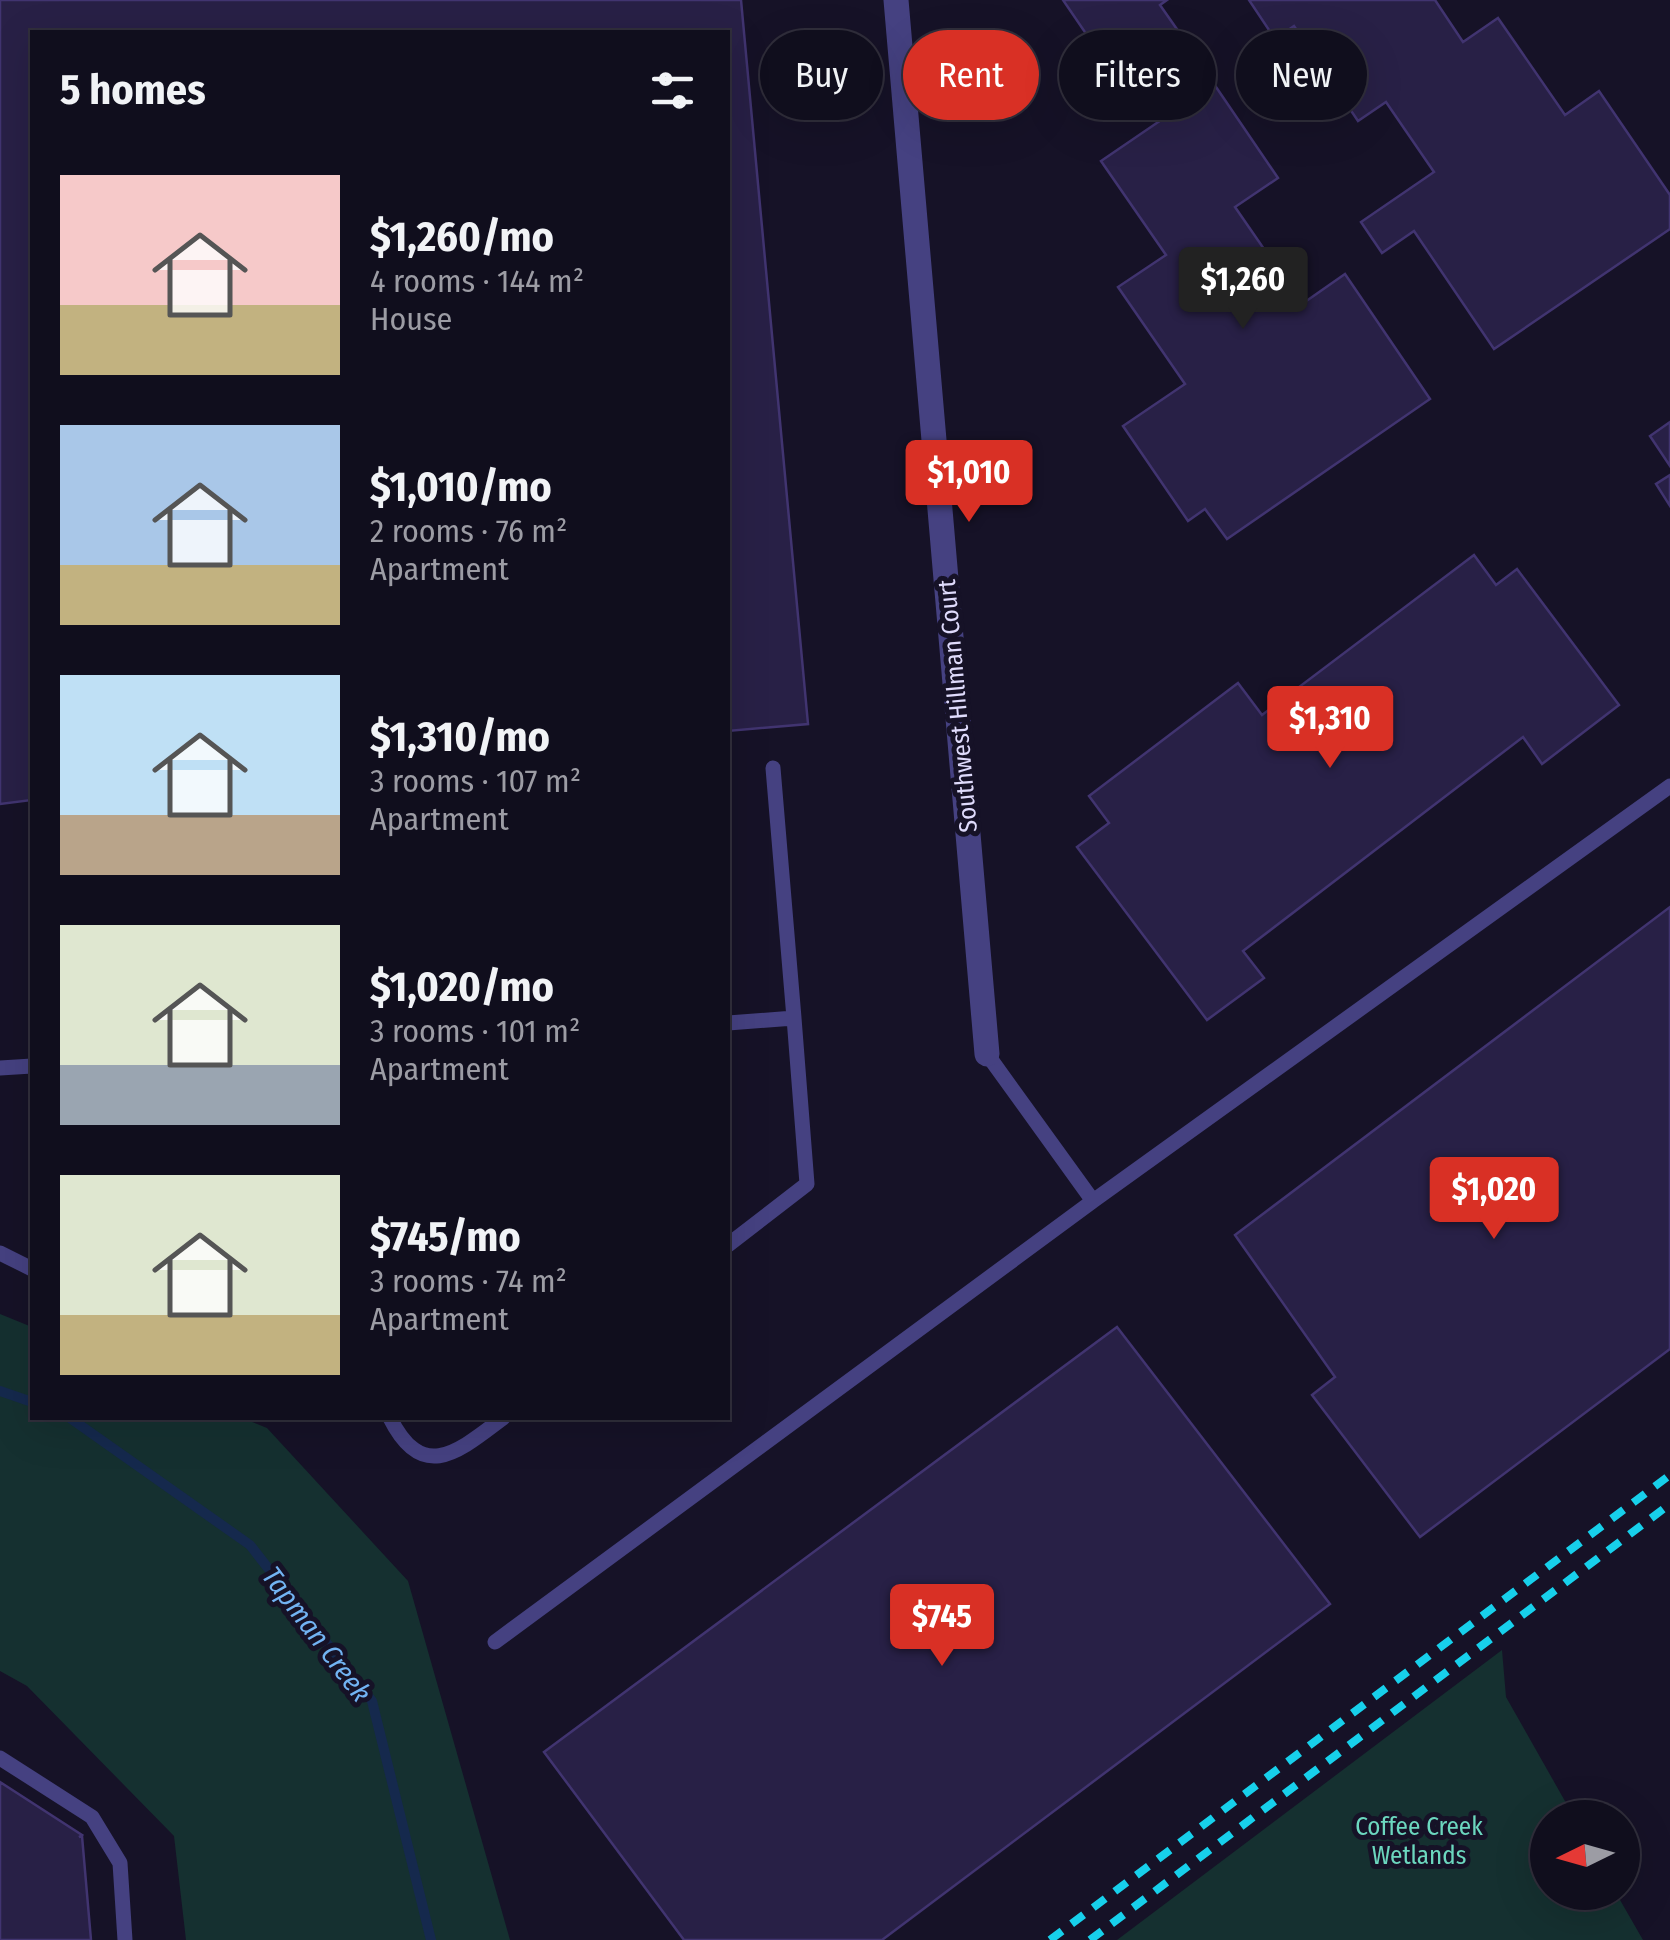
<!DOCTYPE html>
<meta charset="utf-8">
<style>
:root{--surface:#100e1d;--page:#191726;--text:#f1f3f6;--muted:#9c9ca4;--line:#302e3b;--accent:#d93025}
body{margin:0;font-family:"Fira Sans Condensed",sans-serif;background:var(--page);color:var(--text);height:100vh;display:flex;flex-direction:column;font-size:38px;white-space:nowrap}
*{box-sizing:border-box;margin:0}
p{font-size:32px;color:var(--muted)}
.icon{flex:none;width:55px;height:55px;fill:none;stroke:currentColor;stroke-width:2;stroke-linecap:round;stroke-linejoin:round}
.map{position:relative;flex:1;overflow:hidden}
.side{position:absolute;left:30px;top:30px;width:700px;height:1390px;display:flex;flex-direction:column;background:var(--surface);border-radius:0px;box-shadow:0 10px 40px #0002,0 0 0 2px var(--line)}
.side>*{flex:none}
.hud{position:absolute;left:760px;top:30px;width:760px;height:90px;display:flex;gap:20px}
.needle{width:65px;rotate:265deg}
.tools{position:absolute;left:1530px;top:1800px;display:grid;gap:20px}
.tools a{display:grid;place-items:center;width:110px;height:110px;border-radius:50%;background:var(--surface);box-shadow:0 10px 40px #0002,0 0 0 2px var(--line);font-size:50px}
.price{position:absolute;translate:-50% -85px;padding:0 22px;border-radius:10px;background:var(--accent);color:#fff;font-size:32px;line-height:65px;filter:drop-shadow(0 2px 5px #0008)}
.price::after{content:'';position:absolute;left:50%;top:60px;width:30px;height:22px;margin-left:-15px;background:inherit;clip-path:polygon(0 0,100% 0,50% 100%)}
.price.on{background:#222;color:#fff}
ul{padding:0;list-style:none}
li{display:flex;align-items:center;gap:30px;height:250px;padding:0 30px}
li span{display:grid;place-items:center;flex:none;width:280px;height:200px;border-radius:0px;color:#555}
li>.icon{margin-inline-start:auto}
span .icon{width:120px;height:120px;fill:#fffc;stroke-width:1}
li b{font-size:42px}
h2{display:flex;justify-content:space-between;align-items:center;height:120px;padding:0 30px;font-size:42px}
.pill{padding:0 35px;border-radius:45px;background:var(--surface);box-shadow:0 10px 40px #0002,0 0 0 2px var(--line);font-size:35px;line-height:90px}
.pill.on{background:var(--accent);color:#fff}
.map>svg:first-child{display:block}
.green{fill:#153030}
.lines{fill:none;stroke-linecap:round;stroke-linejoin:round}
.stream{stroke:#15294d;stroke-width:10}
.building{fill:#282046;stroke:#413470;stroke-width:2.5}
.lane{stroke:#454181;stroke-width:15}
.street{stroke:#454181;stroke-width:25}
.rail{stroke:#17d0eb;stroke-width:8;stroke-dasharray:15 12;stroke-linecap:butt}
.labels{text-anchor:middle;stroke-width:10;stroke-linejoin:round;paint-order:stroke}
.street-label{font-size:25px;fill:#dfdbfc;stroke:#161227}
.park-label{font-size:25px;fill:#6cd7bf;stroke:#161227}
.water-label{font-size:28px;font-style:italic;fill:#72b3f3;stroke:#161227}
</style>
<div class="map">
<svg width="1670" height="1940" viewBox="0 0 1670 1940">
<rect width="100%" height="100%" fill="#161227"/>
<!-- green -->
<path class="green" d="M 0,1314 L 32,1327 L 32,1418 L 242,1418 L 267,1428 L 408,1581 L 510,1940 L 186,1940 L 174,1836 L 27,1686 L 0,1671 Z
M 1502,1650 L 1506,1697 L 1574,1817 L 1548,1818 L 1548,1892 L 1616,1893 L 1643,1940 L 1117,1940 Z"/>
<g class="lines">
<!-- stream -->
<path class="stream" d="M 0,1391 L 32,1402
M 70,1418 L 250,1545 L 372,1701 L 431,1940"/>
</g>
<!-- building -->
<path class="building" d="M 0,0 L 741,0 L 808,724 L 728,731 L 728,32 L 32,32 L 32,800 L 0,804 Z
M 1063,0 L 1167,0 L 1160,5 L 1181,35 L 1117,79 Z
M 1249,0 L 1435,0 L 1463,42 L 1498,18 L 1565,115 L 1599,91 L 1670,195 L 1670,229 L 1494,349 L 1414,231 L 1382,253 L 1361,222 L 1434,172 L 1386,102 L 1358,121 L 1294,26 L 1275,39 Z
M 1214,84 L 1278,178 L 1235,207 L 1302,304 L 1345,274 L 1430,399 L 1227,539 L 1205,509 L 1188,521 L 1123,426 L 1185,384 L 1118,287 L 1166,255 L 1101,161 Z
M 1670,422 L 1670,466 L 1650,436 Z
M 1670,475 L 1670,506 L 1656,484 Z
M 1474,555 L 1496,585 L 1517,569 L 1619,705 L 1542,764 L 1523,737 L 1243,951 L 1264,978 L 1207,1020 L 1077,847 L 1109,823 L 1089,796 L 1238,683 L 1262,715 Z
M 1670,907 L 1670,1349 L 1420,1537 L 1312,1395 L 1335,1377 L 1235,1235 Z
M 1117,1327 L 1330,1604 L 882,1940 L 684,1940 L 544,1752 Z
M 0,1782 L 82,1835 L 79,1837 L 82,1836 L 91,1940 L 0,1940 Z"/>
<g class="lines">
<!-- lane -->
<path class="lane" d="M 728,1023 L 794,1018 L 773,768
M 987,1054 L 1093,1201 L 1670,786
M 0,1068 L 32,1066
M 728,1245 L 807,1184 L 794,1018
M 0,1253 L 32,1269
M 390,1418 C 423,1484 459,1451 503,1418
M 495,1642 L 1093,1201
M 0,1758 L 92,1817 L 120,1863 L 125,1940"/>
<!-- street -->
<path class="street" d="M 896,0 L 987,1054"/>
<!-- rail -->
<path class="rail" d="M 1050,1940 L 1670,1475
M 1090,1940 L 1670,1504"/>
</g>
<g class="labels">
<!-- street labels -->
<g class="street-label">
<text transform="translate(957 706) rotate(-95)" y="9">Southwest Hillman Court</text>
</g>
<!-- park labels -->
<g class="park-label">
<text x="1419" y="1835">Coffee Creek<tspan x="1419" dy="29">Wetlands</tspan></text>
</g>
<!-- water labels -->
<g class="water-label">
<text transform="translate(317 1634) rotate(53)" y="10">Tapman Creek</text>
</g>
</g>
</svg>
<div class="tools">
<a><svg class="needle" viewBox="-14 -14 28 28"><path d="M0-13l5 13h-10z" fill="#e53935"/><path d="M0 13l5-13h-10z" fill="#9c9ca4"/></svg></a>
</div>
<b class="price on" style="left:1243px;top:332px">$1,260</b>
<b class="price" style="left:969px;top:525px">$1,010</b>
<b class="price" style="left:1330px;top:771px">$1,310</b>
<b class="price" style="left:1494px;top:1242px">$1,020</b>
<b class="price" style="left:942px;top:1669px">$745</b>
<div class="hud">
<a class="pill">Buy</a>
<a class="pill on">Rent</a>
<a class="pill">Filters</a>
<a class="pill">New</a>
</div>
<section class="side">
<h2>5 homes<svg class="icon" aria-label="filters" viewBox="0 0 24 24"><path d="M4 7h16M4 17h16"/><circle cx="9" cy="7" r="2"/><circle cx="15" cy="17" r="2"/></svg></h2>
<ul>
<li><span style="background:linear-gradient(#f6c9c9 65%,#c2b280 0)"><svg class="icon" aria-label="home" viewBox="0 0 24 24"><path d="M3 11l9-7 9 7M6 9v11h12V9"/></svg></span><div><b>$1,260/mo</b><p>4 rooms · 144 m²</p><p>House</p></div></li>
<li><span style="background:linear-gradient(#a9c7e8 70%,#c2b280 0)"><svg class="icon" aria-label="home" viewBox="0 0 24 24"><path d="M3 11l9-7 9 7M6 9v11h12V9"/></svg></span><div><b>$1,010/mo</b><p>2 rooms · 76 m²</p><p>Apartment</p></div></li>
<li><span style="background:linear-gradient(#bfe0f5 70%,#b9a48a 0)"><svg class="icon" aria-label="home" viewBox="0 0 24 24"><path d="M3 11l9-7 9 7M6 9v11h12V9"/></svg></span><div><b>$1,310/mo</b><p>3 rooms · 107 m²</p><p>Apartment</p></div></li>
<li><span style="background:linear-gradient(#dfe7d0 70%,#9aa5b1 0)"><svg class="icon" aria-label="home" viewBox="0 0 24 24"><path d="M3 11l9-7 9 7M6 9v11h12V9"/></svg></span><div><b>$1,020/mo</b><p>3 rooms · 101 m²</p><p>Apartment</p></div></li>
<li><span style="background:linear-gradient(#dfe7d0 70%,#c2b280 0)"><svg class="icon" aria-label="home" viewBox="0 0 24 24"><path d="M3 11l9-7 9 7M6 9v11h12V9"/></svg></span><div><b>$745/mo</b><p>3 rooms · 74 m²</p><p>Apartment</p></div></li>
</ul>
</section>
</div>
